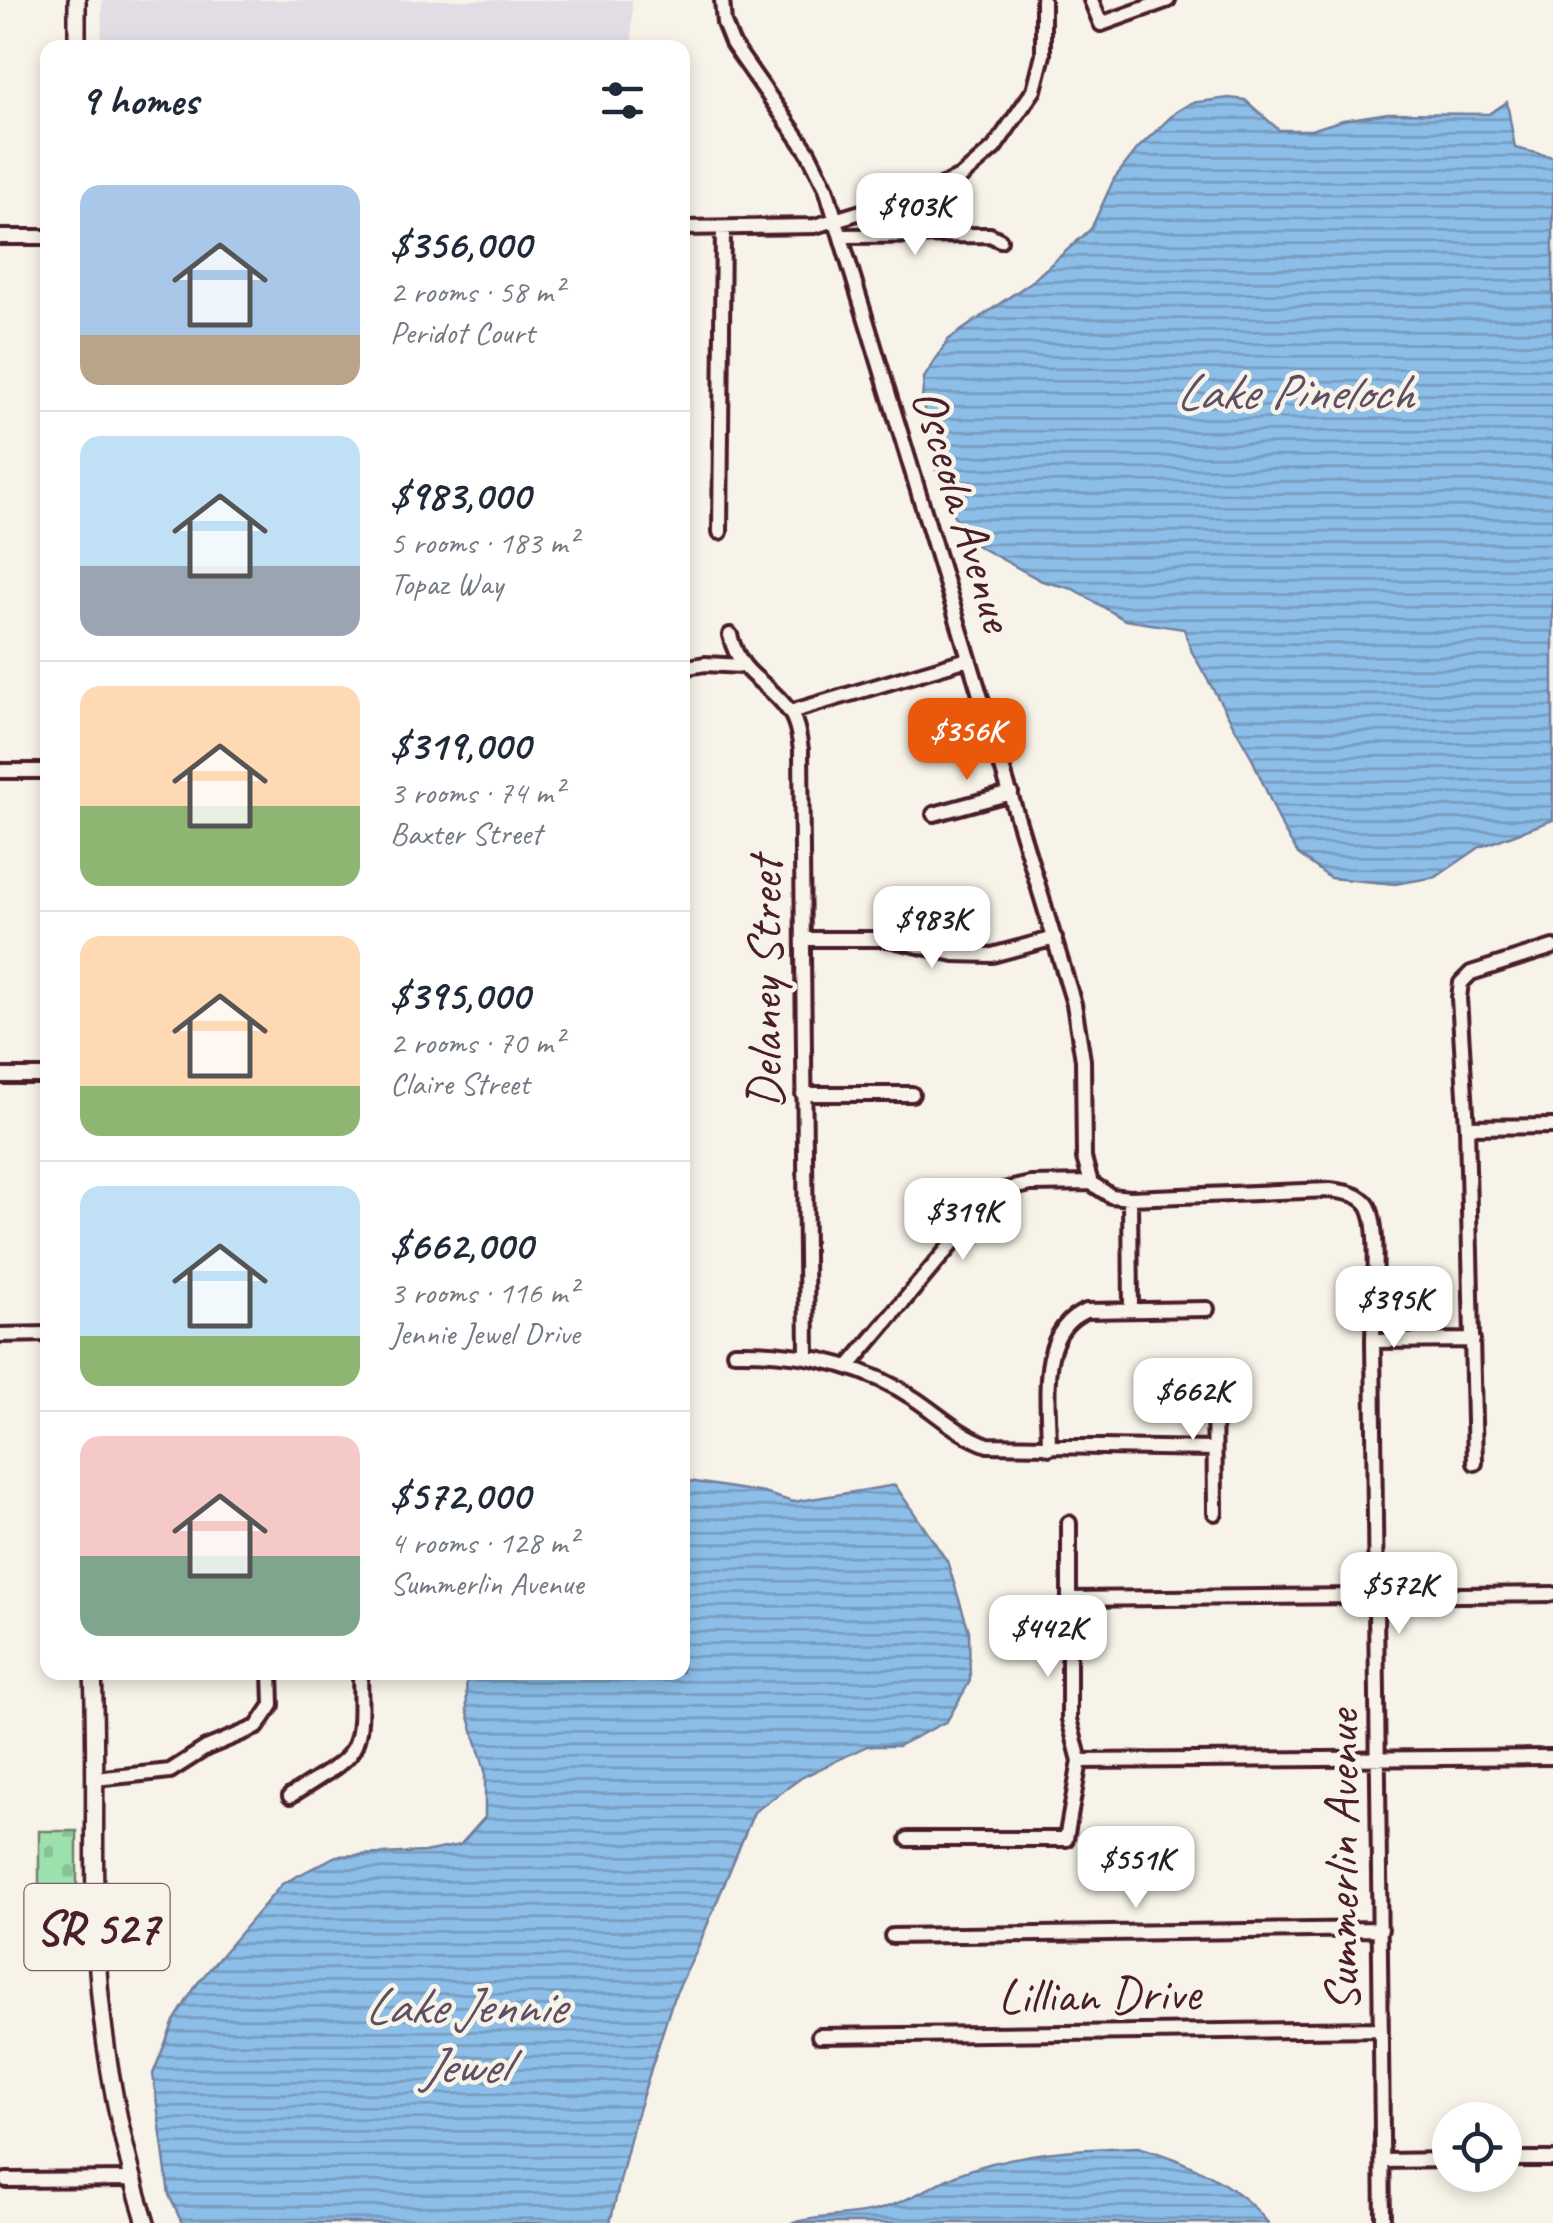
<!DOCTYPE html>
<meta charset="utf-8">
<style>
:root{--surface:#fff;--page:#f6f6f7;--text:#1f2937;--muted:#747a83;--line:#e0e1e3;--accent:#ea580c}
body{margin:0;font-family:Caveat,sans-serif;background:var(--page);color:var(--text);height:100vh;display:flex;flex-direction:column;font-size:38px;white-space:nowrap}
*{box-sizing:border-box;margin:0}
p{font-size:32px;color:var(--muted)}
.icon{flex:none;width:55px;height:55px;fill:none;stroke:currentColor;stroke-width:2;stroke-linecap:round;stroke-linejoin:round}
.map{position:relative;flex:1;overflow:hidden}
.panel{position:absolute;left:40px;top:40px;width:650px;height:1640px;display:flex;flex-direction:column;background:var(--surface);border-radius:20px;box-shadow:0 5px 15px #0003}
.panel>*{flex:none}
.fabs{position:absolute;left:1432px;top:2102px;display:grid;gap:20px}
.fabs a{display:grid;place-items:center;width:90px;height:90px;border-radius:50%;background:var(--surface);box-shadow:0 5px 15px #0003;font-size:50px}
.price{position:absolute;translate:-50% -85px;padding:0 22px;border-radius:20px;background:#fff;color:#222;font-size:32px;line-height:65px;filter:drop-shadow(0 2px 5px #0008)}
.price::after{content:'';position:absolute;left:50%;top:60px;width:30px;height:22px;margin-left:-15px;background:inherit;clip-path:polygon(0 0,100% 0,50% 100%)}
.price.on{background:var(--accent);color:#fff}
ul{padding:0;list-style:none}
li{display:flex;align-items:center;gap:30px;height:250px;padding:0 40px}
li+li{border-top:2px solid var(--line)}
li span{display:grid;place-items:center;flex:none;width:280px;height:200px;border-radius:20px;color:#555}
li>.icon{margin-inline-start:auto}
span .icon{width:120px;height:120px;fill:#fffc;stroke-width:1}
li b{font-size:42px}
h2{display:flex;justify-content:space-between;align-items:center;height:120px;padding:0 40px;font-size:42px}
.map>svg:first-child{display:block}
.built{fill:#e2dde4}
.cemetery{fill:url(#cemetery-stones);stroke:#73806c;stroke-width:2.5}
.water{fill:url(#water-rules);stroke:#727e9c;stroke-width:2.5}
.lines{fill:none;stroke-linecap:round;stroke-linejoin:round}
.minor-casing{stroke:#4a1f2b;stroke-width:20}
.major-casing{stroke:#4a1f2b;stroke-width:22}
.minor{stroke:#f7f3e8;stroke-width:12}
.major{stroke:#f7f3e8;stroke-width:15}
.labels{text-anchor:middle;stroke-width:9;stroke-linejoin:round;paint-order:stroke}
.shield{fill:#f7f3e8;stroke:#7e5f64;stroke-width:2.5}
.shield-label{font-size:48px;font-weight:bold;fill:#4a1f2b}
.street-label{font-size:50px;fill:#4a1f2b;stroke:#f7f3e8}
.water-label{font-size:52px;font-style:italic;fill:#5e4f64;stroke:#f7f3e8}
</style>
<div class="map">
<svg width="1553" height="2223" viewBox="0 0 1553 2223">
<defs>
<pattern id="cemetery-stones" width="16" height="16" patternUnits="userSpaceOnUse" patternTransform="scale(2.5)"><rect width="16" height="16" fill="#9ce1ad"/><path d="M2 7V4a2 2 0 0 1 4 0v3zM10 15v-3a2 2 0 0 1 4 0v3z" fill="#88c195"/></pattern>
<pattern id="water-rules" width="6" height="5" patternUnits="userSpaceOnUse" patternTransform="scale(2.5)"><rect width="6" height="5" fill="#8cbee8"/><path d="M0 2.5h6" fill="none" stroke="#749abc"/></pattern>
</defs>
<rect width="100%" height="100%" fill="#f7f3e8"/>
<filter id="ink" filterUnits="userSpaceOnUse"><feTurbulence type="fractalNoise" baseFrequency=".01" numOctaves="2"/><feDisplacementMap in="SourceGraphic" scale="20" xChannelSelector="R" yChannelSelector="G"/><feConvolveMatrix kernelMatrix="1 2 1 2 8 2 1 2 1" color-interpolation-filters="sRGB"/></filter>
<g filter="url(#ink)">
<!-- built -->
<path class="built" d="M 102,0 L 632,0 L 632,47 L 101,47 Z"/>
<!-- cemetery -->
<path class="cemetery" d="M 39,1831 L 77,1831 L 77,1897 L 39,1897 Z"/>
<!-- water -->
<path class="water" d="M 1229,98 L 1245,100 L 1279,130 L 1311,130 L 1343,120 L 1388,113 L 1489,114 L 1507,102 L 1515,148 L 1553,157 L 1553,820 L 1480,847 L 1436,877 L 1395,884 L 1330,878 L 1298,854 L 1283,829 L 1251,756 L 1192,652 L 1184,629 L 1125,620 L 1073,589 L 1042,581 L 972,543 L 953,514 L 936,470 L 922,399 L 924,378 L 948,340 L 1031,282 L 1091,229 L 1114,179 L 1138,148 L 1176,112 L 1191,103 Z
M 683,1480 L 764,1493 L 793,1502 L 895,1485 L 947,1561 L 969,1631 L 970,1681 L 947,1721 L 898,1746 L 867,1746 L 801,1778 L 754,1812 L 696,1952 L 673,1999 L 634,2123 L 610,2223 L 182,2223 L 169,2195 L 153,2074 L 174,2021 L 197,1984 L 282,1884 L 336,1856 L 424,1852 L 460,1845 L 485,1817 L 485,1771 L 467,1710 L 466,1673 L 682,1672 Z
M 1138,2147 C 1183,2159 1239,2185 1268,2223 L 791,2223 C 823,2214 859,2218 890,2206 C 915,2197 937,2183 961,2173 C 1019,2151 1078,2149 1138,2147 Z"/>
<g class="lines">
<defs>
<path id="minor" d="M 722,0 L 724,23 L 732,43 L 808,152 L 826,188 L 1074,1004 L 1083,1060 L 1084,1158 L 1091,1183
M 1091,0 L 1101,24 L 1168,0
M 682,228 L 815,226 L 933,190 L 962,176 L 994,148 L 1034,90 L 1043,55 L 1043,0
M 841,236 L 990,235 L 1000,240
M 0,237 L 48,237
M 720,532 L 723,228
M 730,635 C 741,679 767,679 789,711 C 797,721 799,737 801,750 L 807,1355
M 682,668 L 705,664 L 742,666
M 790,712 L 968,659
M 0,771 L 48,771
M 934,814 L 1011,793
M 803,939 L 888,939 L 954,954 L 992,955 L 1055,938
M 0,1076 L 48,1076
M 803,1094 L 912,1094
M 1467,1127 L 1553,1126
M 1130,1198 L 1131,1310
M 0,1335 L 48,1334
M 1373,1341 L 1473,1340
M 734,1352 C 798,1351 860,1362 915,1399 C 939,1415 959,1435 988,1445 L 1214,1449
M 849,1366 L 988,1201 L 1003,1190 L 1031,1184 L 1091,1183 L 1111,1196 L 1130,1198 L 1330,1190 C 1344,1192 1358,1193 1367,1204 C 1382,1223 1373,1313 1373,1341 L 1383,2223
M 1214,1374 L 1215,1513
M 1049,1448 C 1049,1403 1036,1331 1086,1311 L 1207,1309
M 1475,1463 L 1467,1127 L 1459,998 L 1461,983 L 1471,973 L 1553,947
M 1070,1599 L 1553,1594
M 1080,1761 L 1553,1757
M 95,1779 L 170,1771 L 206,1748 L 257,1727 L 272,1705 L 271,1672
M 290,1796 C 362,1750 362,1760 360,1672
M 908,1839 L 1066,1839 L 1080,1761 L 1069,1719 L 1069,1523
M 892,1936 L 1381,1929
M 819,2036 L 1381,2029
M 1505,2159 L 1553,2159
M 1383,2161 L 1450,2160
M 6,2180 L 133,2179"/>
<path id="major" d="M 77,0 L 77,48
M 93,1672 C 98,1786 89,1901 102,2015 C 110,2085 125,2155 146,2223"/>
</defs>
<!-- minor casing -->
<use href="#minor" class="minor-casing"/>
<!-- major casing -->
<use href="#major" class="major-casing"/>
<!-- minor -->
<use href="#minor" class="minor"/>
<!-- major -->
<use href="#major" class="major"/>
</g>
</g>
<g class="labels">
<!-- shield labels -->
<rect class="shield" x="24.5" y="1884" width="145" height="86" rx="8"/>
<g class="shield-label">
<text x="97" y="1944">SR 527</text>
</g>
<!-- street labels -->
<g class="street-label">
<text transform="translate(965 509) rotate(73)" y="18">Osceola Avenue</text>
<text transform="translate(763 983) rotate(-90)" y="18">Delaney Street</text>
<text transform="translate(1340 1861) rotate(-90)" y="18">Summerlin Avenue</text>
<text transform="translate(1099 1993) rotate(-1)" y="18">Lillian Drive</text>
</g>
<!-- water labels -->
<g class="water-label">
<text x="1294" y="409">Lake Pineloch</text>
<text x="464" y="2023">Lake Jennie<tspan x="464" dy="60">Jewel</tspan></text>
</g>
</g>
</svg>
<div class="fabs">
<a><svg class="icon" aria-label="locate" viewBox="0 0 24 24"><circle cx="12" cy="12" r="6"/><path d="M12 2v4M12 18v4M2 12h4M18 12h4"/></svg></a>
</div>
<b class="price" style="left:915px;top:258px">$903K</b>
<b class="price on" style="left:967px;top:783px">$356K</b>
<b class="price" style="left:932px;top:971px">$983K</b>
<b class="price" style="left:963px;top:1263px">$319K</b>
<b class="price" style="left:1394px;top:1351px">$395K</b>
<b class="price" style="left:1193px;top:1443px">$662K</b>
<b class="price" style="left:1399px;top:1637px">$572K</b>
<b class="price" style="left:1048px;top:1680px">$442K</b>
<b class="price" style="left:1136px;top:1911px">$551K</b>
<section class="panel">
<h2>9 homes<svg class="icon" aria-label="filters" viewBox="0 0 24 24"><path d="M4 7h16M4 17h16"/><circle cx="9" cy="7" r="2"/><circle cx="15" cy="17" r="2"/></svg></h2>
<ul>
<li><span style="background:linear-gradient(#a9c7e8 75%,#b9a48a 0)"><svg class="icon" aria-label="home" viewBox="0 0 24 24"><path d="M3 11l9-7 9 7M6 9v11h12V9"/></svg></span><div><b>$356,000</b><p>2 rooms · 58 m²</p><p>Peridot Court</p></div></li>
<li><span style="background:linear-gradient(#bfe0f5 65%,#9aa5b1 0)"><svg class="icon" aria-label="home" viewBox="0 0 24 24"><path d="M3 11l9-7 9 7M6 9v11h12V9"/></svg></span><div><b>$983,000</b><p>5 rooms · 183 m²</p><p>Topaz Way</p></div></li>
<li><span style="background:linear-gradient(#ffd9b3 60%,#8fb573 0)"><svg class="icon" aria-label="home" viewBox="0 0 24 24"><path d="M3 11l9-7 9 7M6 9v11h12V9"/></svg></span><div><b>$319,000</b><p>3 rooms · 74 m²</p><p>Baxter Street</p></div></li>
<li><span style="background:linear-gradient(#ffd9b3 75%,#8fb573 0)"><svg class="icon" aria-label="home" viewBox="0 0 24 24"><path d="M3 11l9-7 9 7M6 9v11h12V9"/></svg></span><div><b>$395,000</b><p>2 rooms · 70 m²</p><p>Claire Street</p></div></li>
<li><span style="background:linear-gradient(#bfe0f5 75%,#8fb573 0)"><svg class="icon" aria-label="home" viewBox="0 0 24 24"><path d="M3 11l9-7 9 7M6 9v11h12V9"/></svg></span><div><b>$662,000</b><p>3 rooms · 116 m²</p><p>Jennie Jewel Drive</p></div></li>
<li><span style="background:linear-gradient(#f6c9c9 60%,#7fa58c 0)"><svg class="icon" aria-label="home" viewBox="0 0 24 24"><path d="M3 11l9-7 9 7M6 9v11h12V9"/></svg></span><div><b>$572,000</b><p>4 rooms · 128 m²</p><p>Summerlin Avenue</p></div></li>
</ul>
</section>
</div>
